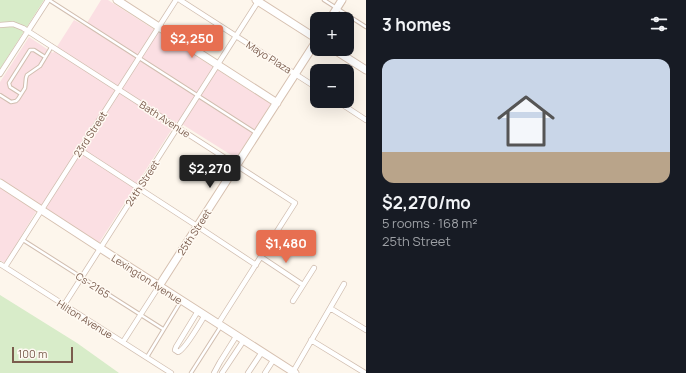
<!DOCTYPE html>
<meta charset="utf-8">
<style>
:root{--surface:#171b24;--page:#20242c;--text:#f1f3f6;--muted:#9ea1a6;--accent:#e76f51}
body{margin:0;font-family:Manrope,sans-serif;background:var(--page);color:var(--text);height:100vh;display:flex;flex-direction:column;font-size:15px;white-space:nowrap}
*{box-sizing:border-box;margin:0}
p{font-size:13px;color:var(--muted)}
.icon{flex:none;width:22px;height:22px;fill:none;stroke:currentColor;stroke-width:2;stroke-linecap:round;stroke-linejoin:round}
.map{position:relative;flex:1;overflow:hidden}
.panel{display:flex;flex-direction:column;background:var(--surface);width:320px}
.panel>*{flex:none}
.tools{position:absolute;left:310px;top:12px;display:grid;gap:8px}
.tools a{display:grid;place-items:center;width:44px;height:44px;border-radius:8px;background:var(--surface);box-shadow:0 4px 16px #0002;font-size:20px}
.scale{position:absolute;left:12px;bottom:10px;width:61px;box-sizing:border-box;padding-left:4px;border:2px solid #7a5c4d;border-top:0;font-size:11px;line-height:14px;white-space:nowrap;color:#7a5c4d;-webkit-text-stroke:3px #fffaf3;paint-order:stroke}
.price{position:absolute;translate:-50% -34px;padding:0 9px;border-radius:4px;background:var(--accent);color:#fff;font-size:13px;line-height:26px;filter:drop-shadow(0 1px 2px #0008)}
.price::after{content:'';position:absolute;left:50%;top:24px;width:12px;height:9px;margin-left:-6px;background:inherit;clip-path:polygon(0 0,100% 0,50% 100%)}
.price.selected{background:#222;color:#fff}
ul{padding:0;list-style:none}
li{display:grid;align-content:center;gap:8px;height:212px;padding:0 16px}
li span{display:grid;place-items:center;height:124px;border-radius:12px;color:#555}
li>.icon{margin-inline-start:auto}
span .icon{width:72px;height:72px;fill:#fffc;stroke-width:1}
li b{font-size:17px}
h2{display:flex;justify-content:space-between;align-items:center;height:48px;padding:0 16px;font-size:17px}
main{display:flex;flex:1;min-height:0}
.map>svg:first-child{display:block}
.medical{fill:#fbdfe3}
.green{fill:#d8ecc9}
.lines{fill:none;stroke-linecap:round;stroke-linejoin:round}
.lane-casing{stroke:#d1beb0;stroke-width:4.5}
.street-casing{stroke:#d1beb0;stroke-width:6}
.secondary-casing{stroke:#d6c0b0;stroke-width:9}
.lane{stroke:#fff;stroke-width:2.5}
.street{stroke:#fff;stroke-width:4.5}
.secondary{stroke:#fff;stroke-width:7}
.labels{text-anchor:middle;stroke-width:3;stroke-linejoin:round;paint-order:stroke}
.street-label{font-size:10px;fill:#7a5c4d;stroke:#fffaf3}
</style>
<main>
<div class="map">
<svg width="366" height="373" viewBox="0 0 366 373">
<rect width="100%" height="100%" fill="#fdf6ec"/>
<!-- medical -->
<path class="medical" d="M 101,0 L 108,0 L 271,104 L 236,158 L 177,121 L 99,243 L 40,205 L 5,263 L 0,260 L 0,186 L 3,181 L 0,178 L 0,82 L 29,37 L 53,53 L 74,20 L 85,26 Z"/>
<!-- green -->
<path class="green" d="M 0,0 L 44,0 L 0,69 Z
M 0,295 L 77,343 L 119,373 L 0,373 Z"/>
<g class="lines">
<defs>
<path id="lane" d="M 49,0 L 256,133
M 324,0 L 366,27
M 21,94 L 10,87 L 9,83 L 30,50 L 34,50 L 45,57
M 0,95 L 11,102 L 16,101 L 18,99 L 25,88 L 26,78 L 27,75 L 40,66 L 52,46
M 23,240 L 163,329
M 147,357 L 181,301
M 191,373 L 221,326"/>
<path id="street" d="M 180,0 L 317,88
M 0,25 L 13,24 L 23,28 L 295,203 L 218,324
M 0,74 L 48,0
M 337,101 L 366,120
M 80,150 L 197,226 L 256,265
M 261,257 L 303,285
M 0,264 L 171,373
M 5,267 L 176,0
M 293,301 L 314,268
M 64,305 L 259,0
M 330,308 L 366,330
M 198,311 L 176,347 L 175,350 L 178,352 C 185,350 200,323 205,315
M 311,340 L 365,373
M 123,342 L 159,286
M 293,372 L 344,284
M 214,373 L 220,362 L 237,335
M 222,373 L 244,340
M 248,373 L 262,352
M 265,373 L 274,359"/>
<path id="secondary" d="M 117,0 L 277,103
M 256,0 L 317,39
M 330,19 L 342,0
M 333,49 L 366,70
M 0,183 L 100,248 L 295,373
M 159,286 L 317,40"/>
</defs>
<!-- lane casing -->
<use href="#lane" class="lane-casing"/>
<!-- street casing -->
<use href="#street" class="street-casing"/>
<!-- secondary casing -->
<use href="#secondary" class="secondary-casing"/>
<!-- lane -->
<use href="#lane" class="lane"/>
<!-- street -->
<use href="#street" class="street"/>
<!-- secondary -->
<use href="#secondary" class="secondary"/>
</g>
<g class="labels">
<!-- street labels -->
<g class="street-label">
<text transform="translate(269 57) rotate(32)" y="4">Mayo Plaza</text>
<text transform="translate(165 119) rotate(33)" y="4">Bath Avenue</text>
<text transform="translate(90 134) rotate(-57)" y="4">23rd Street</text>
<text transform="translate(142 183) rotate(-57)" y="4">24th Street</text>
<text transform="translate(194 232) rotate(-57)" y="4">25th Street</text>
<text transform="translate(147 279) rotate(33)" y="4">Lexington Avenue</text>
<text transform="translate(93 285) rotate(33)" y="4">Cs-2165</text>
<text transform="translate(85 319) rotate(32)" y="4">Hilton Avenue</text>
</g>
</g>
</svg>
<div class="tools">
<a>+</a>
<a>−</a>
</div>
<div class="scale">100 m</div>
<b class="price" style="left:192px;top:59px">$2,250</b>
<b class="price selected" style="left:210px;top:189px">$2,270</b>
<b class="price" style="left:286px;top:264px">$1,480</b>
</div>
<section class="panel">
<h2>3 homes<svg class="icon" aria-label="filters" viewBox="0 0 24 24"><path d="M4 7h16M4 17h16"/><circle cx="9" cy="7" r="2"/><circle cx="15" cy="17" r="2"/></svg></h2>
<ul>
<li><span style="background:linear-gradient(#c9d6e8 75%,#b9a48a 0)"><svg class="icon" aria-label="home" viewBox="0 0 24 24"><path d="M3 11l9-7 9 7M6 9v11h12V9"/></svg></span><div><b>$2,270/mo</b><p>5 rooms · 168 m²</p><p>25th Street</p></div></li>
</ul>
</section>
</main>
